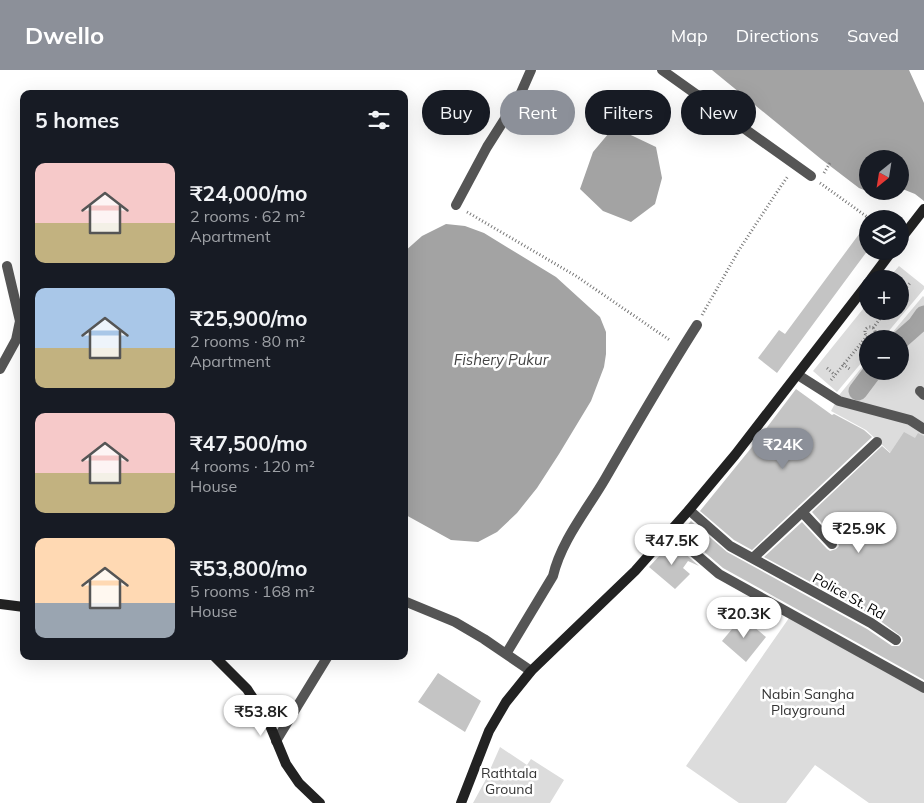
<!DOCTYPE html>
<meta charset="utf-8">
<style>
:root{--surface:#171b24;--page:#20242c;--text:#f1f3f6;--muted:#9ea1a6;--accent:#8c9099}
body{margin:0;font-family:Mulish,sans-serif;background:var(--page);color:var(--text);height:100vh;display:flex;flex-direction:column;font-size:19px;white-space:nowrap}
*{box-sizing:border-box;margin:0}
p{font-size:16px;color:var(--muted)}
.icon{flex:none;width:28px;height:28px;fill:none;stroke:currentColor;stroke-width:2;stroke-linecap:round;stroke-linejoin:round}
.map{position:relative;flex:1;overflow:hidden}
.details{position:absolute;left:20px;top:20px;width:388px;height:570px;display:flex;flex-direction:column;background:var(--surface);border-radius:10px;box-shadow:0 5px 20px #0002}
.details>*{flex:none}
.hud{position:absolute;left:422px;top:20px;width:426px;height:45px;display:flex;gap:10px}
.needle{width:32px;rotate:210deg}
.buttons{position:absolute;left:859px;top:80px;display:grid;gap:10px}
.buttons a{display:grid;place-items:center;width:50px;height:50px;border-radius:50%;background:var(--surface);box-shadow:0 5px 20px #0002;font-size:25px}
.price{position:absolute;translate:-50% -42px;padding:0 11px;border-radius:18px;background:#fff;color:#222;font-size:16px;line-height:32px;filter:drop-shadow(0 1px 2px #0008)}
.price::after{content:'';position:absolute;left:50%;top:30px;width:15px;height:11px;margin-left:-8px;background:inherit;clip-path:polygon(0 0,100% 0,50% 100%)}
.price.current{background:var(--accent);color:#fff}
ul{padding:0;list-style:none}
li{display:flex;align-items:center;gap:15px;height:125px;padding:0 15px}
li span{display:grid;place-items:center;flex:none;width:140px;height:100px;border-radius:10px;color:#555}
li>.icon{margin-inline-start:auto}
span .icon{width:60px;height:60px;fill:#fffc;stroke-width:1}
li b{font-size:21px}
h2{display:flex;justify-content:space-between;align-items:center;height:60px;padding:0 15px;font-size:21px}
.tag{padding:0 18px;border-radius:22px;background:var(--surface);box-shadow:0 5px 20px #0002;font-size:18px;line-height:45px}
.tag.current{background:var(--accent);color:#fff}
header{display:flex;align-items:center;gap:30px;box-sizing:border-box;height:70px;padding:0 25px;background:var(--accent);color:#fff}
header strong{font-size:24px}
nav{display:flex;gap:28px;margin-inline-start:auto;font-size:18px}
.map>svg:first-child{display:block}
.green{fill:#dcdcdc}
.water{fill:#a3a3a3}
.lines{fill:none;stroke-linecap:round;stroke-linejoin:round}
.canal{stroke:#a3a3a3;stroke-width:19}
.building{fill:#c4c4c4}
.path{stroke:#777;stroke-width:3;stroke-dasharray:1 2.5;stroke-linecap:butt}
.lane{stroke:#555;stroke-width:10}
.street{stroke:#555;stroke-width:10}
.secondary{stroke:#222;stroke-width:10}
.labels{text-anchor:middle;stroke-width:5;stroke-linejoin:round;paint-order:stroke}
.street-label{font-size:14px;fill:#000;stroke:#fff}
.park-label{font-size:14px;fill:#333;stroke:#fff}
.water-label{font-size:15px;font-style:italic;fill:#444;stroke:#fff}
</style>
<header>
<strong>Dwello</strong>
<nav><a>Map</a><a>Directions</a><a>Saved</a></nav>
</header>
<div class="map">
<svg width="924" height="733" viewBox="0 0 924 733">
<rect width="100%" height="100%" fill="#fff"/>
<!-- green -->
<path class="green" d="M 899,196 L 924,216 L 924,219 L 882,269 L 868,269 L 867,286 L 837,322 L 813,301 L 867,234 L 868,241 L 900,241 L 900,209 L 888,209 Z
M 923,226 L 924,227 L 924,409 L 894,386 L 866,360 L 831,341 L 840,324 L 867,291 L 868,301 L 900,301 L 900,269 L 887,269 Z
M 789,548 L 924,623 L 924,733 L 869,733 L 815,695 L 786,733 L 739,733 L 686,696 Z
M 500,677 L 527,695 L 531,689 L 564,710 L 550,733 L 473,733 L 485,711 Z"/>
<!-- water -->
<path class="water" d="M 712,0 L 909,0 L 924,33 L 924,131 L 915,124 L 900,118 L 900,89 L 868,89 L 868,121 L 875,121 L 872,123 L 859,118 L 821,89 Z
M 614,57 L 656,77 L 662,108 L 655,134 L 631,152 L 603,141 L 580,119 L 593,82 Z
M 446,154 L 465,156 L 484,163 L 556,207 L 600,247 L 606,262 L 606,284 L 604,297 L 591,331 L 559,384 L 537,418 L 517,443 L 497,462 L 478,472 L 451,470 L 404,444 L 404,182 L 422,166 Z"/>
<g class="lines">
<!-- canal -->
<path class="canal" d="M 900,270 L 917,255 L 924,245
M 858,321 L 873,301"/>
</g>
<!-- building -->
<path class="building" d="M 868,152 L 868,180 L 777,303 L 758,288 L 779,260 L 785,264 Z
M 796,319 L 832,345 L 834,344 L 864,360 L 872,367 L 752,480 L 734,470 L 700,441 L 756,372 Z
M 904,362 L 915,368 L 918,363 L 924,366 L 924,610 L 723,498 L 681,462 L 691,451 L 727,482 L 867,559 L 892,576 L 899,576 L 903,571 L 902,567 L 875,547 L 764,487 L 802,452 L 827,479 L 830,481 L 836,479 L 839,476 L 837,470 L 812,442 L 882,376 L 890,383 Z
M 672,472 L 699,496 L 688,491 L 683,498 L 690,504 L 675,519 L 649,497 Z
M 742,547 L 766,567 L 746,592 L 722,571 Z
M 438,603 L 481,631 L 465,662 L 418,632 Z"/>
<g class="lines">
<!-- path -->
<path class="path" d="M 824,103 L 830,93
M 820,113 L 870,149
M 467,142 L 576,206 L 671,271
M 901,224 L 909,231
M 900,225 L 910,213
M 878,241 L 883,245
M 702,245 L 739,180 L 775,125 L 788,106
M865 262a5 5 0 1 1 10 0a5 5 0 1 1-10 0Z
M 873,258 L 886,241
M 843,294 L 851,300
M 827,298 L 835,305
M 831,310 L 867,266"/>
<!-- lane -->
<path class="lane" d="M 798,305 L 839,331 L 910,350 L 924,359
M 920,321 L 924,325
M 689,440 L 730,476 L 871,553 L 896,570
M 802,442 L 832,474
M 753,488 L 877,372
M 404,531 L 455,552 L 484,569 L 531,601
M 506,584 L 553,506 C 561,471 587,440 605,409 C 635,357 665,305 697,255
M 276,671 L 328,586"/>
<!-- street -->
<path class="street" d="M 662,0 L 811,106
M 456,135 L 487,77 L 520,25 L 531,0
M 0,299 L 16,270 L 20,251 L 7,196
M 670,462 L 719,504 L 924,618"/>
<!-- secondary -->
<path class="secondary" d="M 900,170 L 924,139
M 871,209 L 892,181
M 0,534 L 24,537
M 214,586 L 247,619 L 269,653 L 286,694 L 299,713 L 320,733
M 461,733 L 489,661 L 506,632 L 531,601 L 635,501 L 689,440 L 735,385 L 868,213"/>
</g>
<g class="labels">
<!-- street labels -->
<g class="street-label">
<text transform="translate(849 526) rotate(29)" y="5">Police St. Rd</text>
</g>
<!-- park labels -->
<g class="park-label">
<text x="808" y="629">Nabin Sangha<tspan x="808" dy="16">Playground</tspan></text>
<text x="509" y="708">Rathtala<tspan x="509" dy="16">Ground</tspan></text>
</g>
<!-- water labels -->
<g class="water-label">
<text x="501" y="295">Fishery Pukur</text>
</g>
</g>
</svg>
<div class="buttons">
<a><svg class="needle" viewBox="-14 -14 28 28"><path d="M0-13l5 13h-10z" fill="#e53935"/><path d="M0 13l5-13h-10z" fill="#9ea1a6"/></svg></a>
<a><svg class="icon" aria-label="layers" viewBox="0 0 24 24"><path d="M12 4l9 5-9 5-9-5zM3 14l9 5 9-5"/></svg></a>
<a>+</a>
<a>−</a>
</div>
<b class="price current" style="left:783px;top:400px">₹24K</b>
<b class="price" style="left:859px;top:484px">₹25.9K</b>
<b class="price" style="left:672px;top:496px">₹47.5K</b>
<b class="price" style="left:744px;top:569px">₹20.3K</b>
<b class="price" style="left:261px;top:667px">₹53.8K</b>
<div class="hud">
<a class="tag">Buy</a>
<a class="tag current">Rent</a>
<a class="tag">Filters</a>
<a class="tag">New</a>
</div>
<section class="details">
<h2>5 homes<svg class="icon" aria-label="filters" viewBox="0 0 24 24"><path d="M4 7h16M4 17h16"/><circle cx="9" cy="7" r="2"/><circle cx="15" cy="17" r="2"/></svg></h2>
<ul>
<li><span style="background:linear-gradient(#f6c9c9 60%,#c2b280 0)"><svg class="icon" aria-label="home" viewBox="0 0 24 24"><path d="M3 11l9-7 9 7M6 9v11h12V9"/></svg></span><div><b>₹24,000/mo</b><p>2 rooms · 62 m²</p><p>Apartment</p></div></li>
<li><span style="background:linear-gradient(#a9c7e8 60%,#c2b280 0)"><svg class="icon" aria-label="home" viewBox="0 0 24 24"><path d="M3 11l9-7 9 7M6 9v11h12V9"/></svg></span><div><b>₹25,900/mo</b><p>2 rooms · 80 m²</p><p>Apartment</p></div></li>
<li><span style="background:linear-gradient(#f6c9c9 60%,#c2b280 0)"><svg class="icon" aria-label="home" viewBox="0 0 24 24"><path d="M3 11l9-7 9 7M6 9v11h12V9"/></svg></span><div><b>₹47,500/mo</b><p>4 rooms · 120 m²</p><p>House</p></div></li>
<li><span style="background:linear-gradient(#ffd9b3 65%,#9aa5b1 0)"><svg class="icon" aria-label="home" viewBox="0 0 24 24"><path d="M3 11l9-7 9 7M6 9v11h12V9"/></svg></span><div><b>₹53,800/mo</b><p>5 rooms · 168 m²</p><p>House</p></div></li>
</ul>
</section>
</div>
